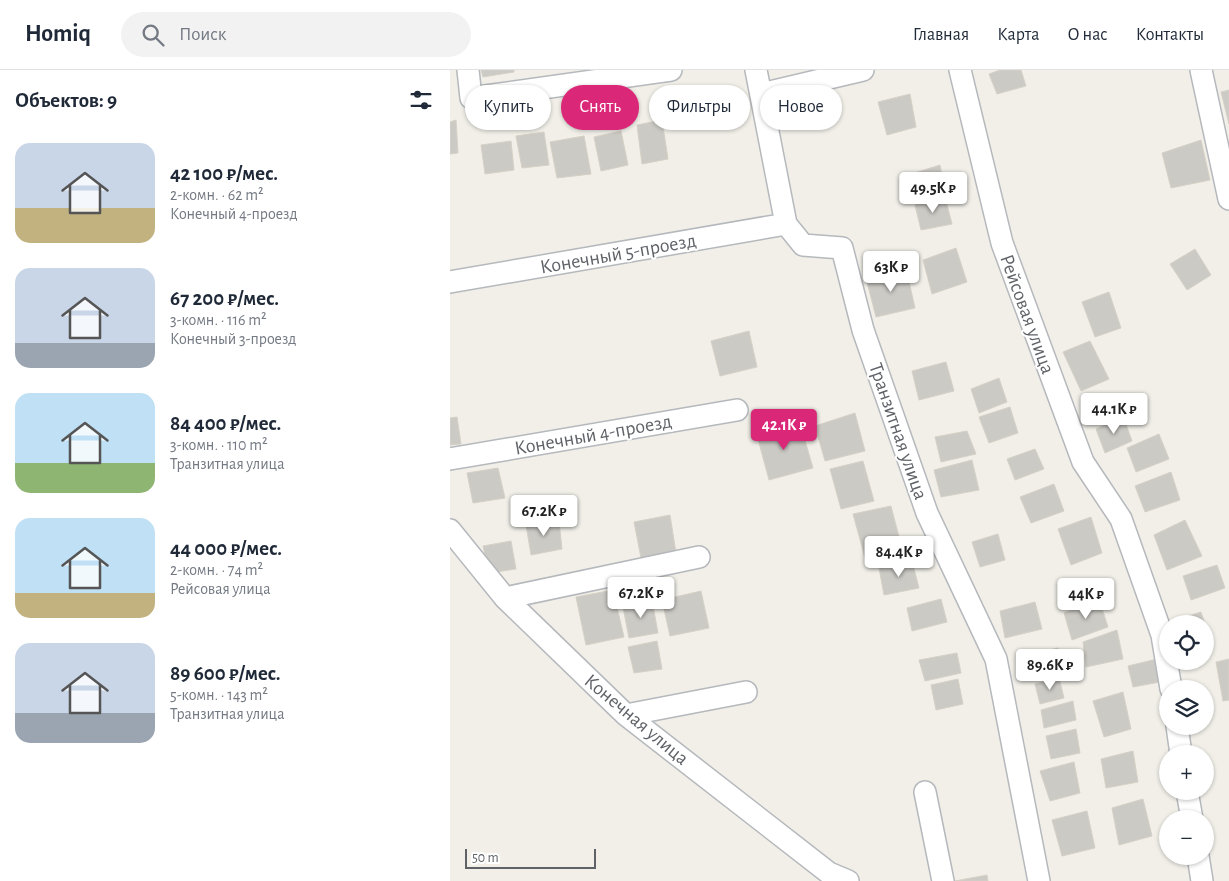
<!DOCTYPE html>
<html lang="ru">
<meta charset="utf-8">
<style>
:root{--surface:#fff;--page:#f2f2f3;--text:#1f2937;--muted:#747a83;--line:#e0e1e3;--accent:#db2777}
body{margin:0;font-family:"Alegreya Sans",sans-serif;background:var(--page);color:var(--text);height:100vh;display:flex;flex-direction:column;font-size:19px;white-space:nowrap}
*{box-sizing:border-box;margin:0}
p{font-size:16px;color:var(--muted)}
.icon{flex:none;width:28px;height:28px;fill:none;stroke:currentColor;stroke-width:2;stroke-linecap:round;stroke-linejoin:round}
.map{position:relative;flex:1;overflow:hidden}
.drawer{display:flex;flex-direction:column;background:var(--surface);width:450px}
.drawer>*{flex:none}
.hud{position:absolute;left:15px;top:15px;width:475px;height:45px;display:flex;gap:10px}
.buttons{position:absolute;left:709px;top:545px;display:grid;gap:10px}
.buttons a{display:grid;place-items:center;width:55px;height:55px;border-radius:50%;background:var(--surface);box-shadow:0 1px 4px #0004;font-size:25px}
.scale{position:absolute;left:15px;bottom:12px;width:131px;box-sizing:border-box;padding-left:5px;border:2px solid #5f6368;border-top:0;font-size:14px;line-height:18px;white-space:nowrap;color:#5f6368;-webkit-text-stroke:4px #fff;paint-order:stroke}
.price{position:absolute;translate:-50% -42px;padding:0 11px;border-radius:5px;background:#fff;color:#222;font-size:16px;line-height:32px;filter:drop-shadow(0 1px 2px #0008)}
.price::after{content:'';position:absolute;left:50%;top:30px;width:15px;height:11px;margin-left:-8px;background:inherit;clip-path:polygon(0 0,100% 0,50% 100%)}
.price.selected{background:var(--accent);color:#fff}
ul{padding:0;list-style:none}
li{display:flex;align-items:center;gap:15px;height:125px;padding:0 15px}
li span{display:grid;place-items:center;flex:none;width:140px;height:100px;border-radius:15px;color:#555}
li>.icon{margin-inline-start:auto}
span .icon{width:60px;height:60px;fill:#fffc;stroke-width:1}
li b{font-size:21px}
h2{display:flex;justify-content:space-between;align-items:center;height:60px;padding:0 15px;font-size:21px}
.chip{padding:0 18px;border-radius:22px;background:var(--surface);box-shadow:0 1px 4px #0004;font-size:18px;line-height:45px}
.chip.selected{background:var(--accent);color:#fff}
header{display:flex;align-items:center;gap:30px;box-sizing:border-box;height:70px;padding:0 25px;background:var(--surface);border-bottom:1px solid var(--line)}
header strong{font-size:24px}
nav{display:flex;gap:28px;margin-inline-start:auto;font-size:18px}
.search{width:350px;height:45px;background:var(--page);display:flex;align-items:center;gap:12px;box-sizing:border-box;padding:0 18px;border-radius:28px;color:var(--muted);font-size:19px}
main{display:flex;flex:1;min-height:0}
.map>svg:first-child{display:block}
.building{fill:#cccac5;stroke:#d6d1c6}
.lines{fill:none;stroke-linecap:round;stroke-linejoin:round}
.minor-casing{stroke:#b5b8bc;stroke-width:24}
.minor{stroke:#fff;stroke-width:21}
.labels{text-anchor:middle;stroke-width:4;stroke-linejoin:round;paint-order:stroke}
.street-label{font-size:20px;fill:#5f6368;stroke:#fff}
</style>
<header>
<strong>Homiq</strong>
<div class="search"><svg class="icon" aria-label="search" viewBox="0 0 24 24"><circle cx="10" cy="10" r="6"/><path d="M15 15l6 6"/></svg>Поиск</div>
<nav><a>Главная</a><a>Карта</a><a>О нас</a><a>Контакты</a></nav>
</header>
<main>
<section class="drawer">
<h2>Объектов: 9<svg class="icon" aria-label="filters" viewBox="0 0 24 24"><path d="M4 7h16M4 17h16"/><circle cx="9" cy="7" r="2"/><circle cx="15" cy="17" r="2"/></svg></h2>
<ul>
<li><span style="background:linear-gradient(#c9d6e8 65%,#c2b280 0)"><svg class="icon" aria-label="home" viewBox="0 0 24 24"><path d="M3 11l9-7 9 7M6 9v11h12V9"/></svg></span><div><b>42 100 ₽/мес.</b><p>2-комн. · 62 m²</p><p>Конечный 4-проезд</p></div></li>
<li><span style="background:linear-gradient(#c9d6e8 75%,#9aa5b1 0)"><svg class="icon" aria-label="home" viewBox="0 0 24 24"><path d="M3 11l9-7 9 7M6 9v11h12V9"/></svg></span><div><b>67 200 ₽/мес.</b><p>3-комн. · 116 m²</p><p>Конечный 3-проезд</p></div></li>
<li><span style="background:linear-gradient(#bfe0f5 70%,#8fb573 0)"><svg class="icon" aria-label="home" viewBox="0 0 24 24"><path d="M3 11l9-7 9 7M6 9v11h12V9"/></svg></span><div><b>84 400 ₽/мес.</b><p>3-комн. · 110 m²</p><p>Транзитная улица</p></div></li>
<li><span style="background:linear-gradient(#bfe0f5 75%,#c2b280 0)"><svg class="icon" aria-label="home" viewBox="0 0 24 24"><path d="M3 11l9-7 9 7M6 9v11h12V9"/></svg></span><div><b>44 000 ₽/мес.</b><p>2-комн. · 74 m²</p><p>Рейсовая улица</p></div></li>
<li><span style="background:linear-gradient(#c9d6e8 70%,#9aa5b1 0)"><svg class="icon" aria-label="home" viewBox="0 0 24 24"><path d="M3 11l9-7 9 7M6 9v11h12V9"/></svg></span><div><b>89 600 ₽/мес.</b><p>5-комн. · 143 m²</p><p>Транзитная улица</p></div></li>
</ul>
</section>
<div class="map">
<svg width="779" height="811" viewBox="0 0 779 811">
<rect width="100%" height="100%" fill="#f1efe8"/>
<!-- building -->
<path class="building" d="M 31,0 L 64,0 L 64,2 L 33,7 Z
M 550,0 L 571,0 L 576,16 L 547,24 L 539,4 Z
M 779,20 L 779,54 L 771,22 Z
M 460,24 L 466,57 L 437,65 L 428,32 Z
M 6,50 L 8,83 L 0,84 L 0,52 Z
M 212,50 L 218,89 L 192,94 L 187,55 Z
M 171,61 L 178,95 L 151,101 L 144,67 Z
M 94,62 L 99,95 L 72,98 L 66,66 Z
M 134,66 L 141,104 L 107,108 L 100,72 Z
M 751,70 L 760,110 L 721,118 L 712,83 Z
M 61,71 L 64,100 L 35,104 L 31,75 Z
M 490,95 L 495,121 L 463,130 L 458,105 Z
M 495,127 L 502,154 L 471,160 L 465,135 Z
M 506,178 L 517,212 L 482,224 L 473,190 Z
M 745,179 L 761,205 L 737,220 L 720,194 Z
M 456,198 L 465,238 L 426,247 L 416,208 Z
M 659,222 L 671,258 L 645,267 L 632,232 Z
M 299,261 L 307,297 L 270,306 L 261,271 Z
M 640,271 L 659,309 L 631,321 L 613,282 Z
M 496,292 L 504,321 L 469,330 L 462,301 Z
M 549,308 L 557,332 L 529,343 L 521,319 Z
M 560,337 L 568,363 L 539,373 L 529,347 Z
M 405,343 L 415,381 L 375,391 L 365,356 Z
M 673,346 L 682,371 L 655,383 L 646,359 Z
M 7,347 L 11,374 L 0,375 L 0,348 Z
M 350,353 L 363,398 L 319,410 L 306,362 Z
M 517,361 L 526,384 L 491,392 L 485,367 Z
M 709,364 L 719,389 L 686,402 L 677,378 Z
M 585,379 L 594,399 L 565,410 L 557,389 Z
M 522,390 L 529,420 L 491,427 L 484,400 Z
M 413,391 L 424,431 L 391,439 L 380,399 Z
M 48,398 L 55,428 L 23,433 L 17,403 Z
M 721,402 L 730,430 L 695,442 L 685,416 Z
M 604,414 L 614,441 L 581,453 L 570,427 Z
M 441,436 L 454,486 L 417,495 L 403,444 Z
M 220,445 L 226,483 L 191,488 L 184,452 Z
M 641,447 L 652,483 L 621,495 L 608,459 Z
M 735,450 L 752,486 L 717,500 L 704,465 Z
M 109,451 L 112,479 L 81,485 L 76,455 Z
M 548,464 L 555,490 L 530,497 L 522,472 Z
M 61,471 L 66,499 L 39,503 L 33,476 Z
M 462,491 L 469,518 L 434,525 L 429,498 Z
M 767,495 L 775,518 L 741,530 L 733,506 Z
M 163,520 L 174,567 L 136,575 L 126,527 Z
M 251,521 L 259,558 L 220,566 L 212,530 Z
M 491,529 L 497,552 L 462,561 L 457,538 Z
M 649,529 L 658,557 L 622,570 L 614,543 Z
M 202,530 L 208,563 L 179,568 L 173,537 Z
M 585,532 L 592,559 L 555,568 L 550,541 Z
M 751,542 L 755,554 L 719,554 L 719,552 Z
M 667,560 L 673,589 L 636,597 L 633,572 Z
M 207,571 L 212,599 L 184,603 L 178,577 Z
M 608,578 L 614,600 L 588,607 L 581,585 Z
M 507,583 L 511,603 L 475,611 L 469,590 Z
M 707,589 L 710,612 L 683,617 L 678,596 Z
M 779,589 L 779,630 L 773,631 L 766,592 Z
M 609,608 L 614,628 L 590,634 L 585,614 Z
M 508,609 L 513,634 L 486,640 L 481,615 Z
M 673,622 L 681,659 L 654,667 L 643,631 Z
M 623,631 L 626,650 L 594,658 L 591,640 Z
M 626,659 L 630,683 L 601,689 L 596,666 Z
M 683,681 L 688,712 L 656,718 L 651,689 Z
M 624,692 L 630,723 L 600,731 L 590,701 Z
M 693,729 L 702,766 L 669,775 L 662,738 Z
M 637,741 L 645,778 L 612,786 L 602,750 Z
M 537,805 L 538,811 L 505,811 Z"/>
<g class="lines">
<defs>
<path id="minor" d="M 18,0 L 21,28 L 221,0
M 306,0 L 336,154 L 353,175 L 392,178 L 413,260 L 477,443 L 546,589 L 589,811
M 510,0 L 552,173 L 633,392 L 671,449 L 712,565 L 721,619
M 751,0 L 779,129
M 311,24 L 413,0
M 0,212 L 336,154
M 0,389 L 287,340
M 0,460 L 55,528 L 176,645 L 379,803 L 398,811
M 55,528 L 249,487
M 176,645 L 296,622
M 727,656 L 731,684
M 737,721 L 742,749
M 475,722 L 493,811
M 748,786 L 752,811"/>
</defs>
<!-- minor casing -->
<use href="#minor" class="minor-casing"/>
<!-- minor -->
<use href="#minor" class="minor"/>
</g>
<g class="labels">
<!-- street labels -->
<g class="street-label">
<text transform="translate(168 183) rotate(-10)" y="7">Конечный 5-проезд</text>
<text transform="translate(578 244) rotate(70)" y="7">Рейсовая улица</text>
<text transform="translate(449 361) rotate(71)" y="7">Транзитная улица</text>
<text transform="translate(143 364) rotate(-10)" y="7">Конечный 4-проезд</text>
<text transform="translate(187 649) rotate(40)" y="7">Конечная улица</text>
</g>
</g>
</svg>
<div class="buttons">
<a><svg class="icon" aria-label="locate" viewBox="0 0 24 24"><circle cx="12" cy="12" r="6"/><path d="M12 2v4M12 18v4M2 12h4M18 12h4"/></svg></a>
<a><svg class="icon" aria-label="layers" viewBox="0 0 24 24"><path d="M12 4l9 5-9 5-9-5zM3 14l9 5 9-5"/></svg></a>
<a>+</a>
<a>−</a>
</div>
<div class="scale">50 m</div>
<b class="price" style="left:483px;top:144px">49.5K ₽</b>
<b class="price" style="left:441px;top:223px">63K ₽</b>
<b class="price" style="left:664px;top:365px">44.1K ₽</b>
<b class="price selected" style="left:334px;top:381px">42.1K ₽</b>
<b class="price" style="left:94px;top:467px">67.2K ₽</b>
<b class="price" style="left:449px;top:508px">84.4K ₽</b>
<b class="price" style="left:191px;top:549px">67.2K ₽</b>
<b class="price" style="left:636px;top:550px">44K ₽</b>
<b class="price" style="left:600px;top:621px">89.6K ₽</b>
<div class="hud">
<a class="chip">Купить</a>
<a class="chip selected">Снять</a>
<a class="chip">Фильтры</a>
<a class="chip">Новое</a>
</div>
</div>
</main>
